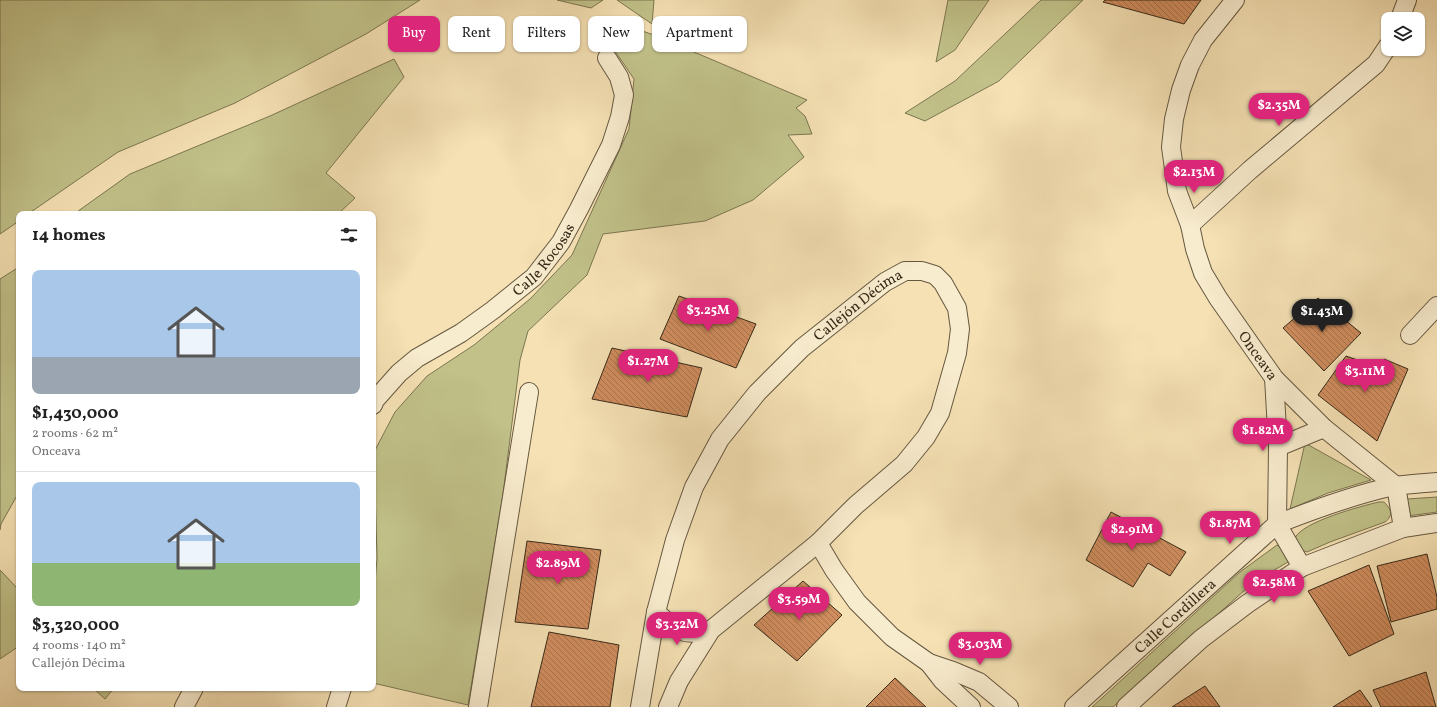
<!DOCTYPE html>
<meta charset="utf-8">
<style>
:root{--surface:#fff;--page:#f6f6f6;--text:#222;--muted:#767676;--line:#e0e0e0;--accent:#db2777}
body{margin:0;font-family:Vollkorn,serif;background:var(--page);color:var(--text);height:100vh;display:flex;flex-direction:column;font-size:15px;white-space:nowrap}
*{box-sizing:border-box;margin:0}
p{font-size:13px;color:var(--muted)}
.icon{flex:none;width:22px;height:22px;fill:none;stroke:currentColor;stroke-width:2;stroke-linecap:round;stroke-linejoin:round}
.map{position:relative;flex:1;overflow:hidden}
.panel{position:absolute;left:16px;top:211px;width:360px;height:480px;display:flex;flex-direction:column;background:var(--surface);border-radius:8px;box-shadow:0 1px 3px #0004}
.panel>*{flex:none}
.banner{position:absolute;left:388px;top:16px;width:380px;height:36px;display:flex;gap:8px}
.controls{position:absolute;left:1381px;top:12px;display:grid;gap:8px}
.controls a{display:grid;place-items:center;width:44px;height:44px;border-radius:8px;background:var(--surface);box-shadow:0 1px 3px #0004;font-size:20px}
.price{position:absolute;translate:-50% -34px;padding:0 9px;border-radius:14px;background:var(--accent);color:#fff;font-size:13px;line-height:26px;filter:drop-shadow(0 1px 2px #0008)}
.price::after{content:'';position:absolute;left:50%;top:24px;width:12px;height:9px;margin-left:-6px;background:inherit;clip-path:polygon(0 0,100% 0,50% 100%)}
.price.selected{background:#222;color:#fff}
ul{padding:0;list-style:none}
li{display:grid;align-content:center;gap:8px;height:212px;padding:0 16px}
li+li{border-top:1px solid var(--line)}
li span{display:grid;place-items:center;height:124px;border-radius:8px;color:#555}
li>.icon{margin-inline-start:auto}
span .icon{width:72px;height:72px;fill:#fffc;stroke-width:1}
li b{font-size:17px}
h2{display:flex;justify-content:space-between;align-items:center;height:48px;padding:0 16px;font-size:17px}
.chip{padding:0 14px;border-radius:8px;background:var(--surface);box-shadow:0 1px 3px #0004;font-size:14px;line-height:36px}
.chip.selected{background:var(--accent);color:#fff}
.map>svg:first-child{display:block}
.green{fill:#c1c189;stroke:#7c7651}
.building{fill:url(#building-back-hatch);stroke:#372a19}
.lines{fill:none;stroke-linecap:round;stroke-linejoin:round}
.minor-casing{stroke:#665840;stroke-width:20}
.minor{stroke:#f8ecce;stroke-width:18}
.labels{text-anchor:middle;stroke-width:4;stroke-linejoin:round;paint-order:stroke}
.street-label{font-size:15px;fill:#372a19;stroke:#f8ecce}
</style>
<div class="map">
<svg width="1437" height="707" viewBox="0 0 1437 707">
<defs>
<pattern id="building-back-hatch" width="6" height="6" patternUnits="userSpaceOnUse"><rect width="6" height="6" fill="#d08d5e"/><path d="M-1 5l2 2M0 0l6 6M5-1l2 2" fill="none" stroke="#aa734d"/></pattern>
</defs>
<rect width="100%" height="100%" fill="#f5e1b4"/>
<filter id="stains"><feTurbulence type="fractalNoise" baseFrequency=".005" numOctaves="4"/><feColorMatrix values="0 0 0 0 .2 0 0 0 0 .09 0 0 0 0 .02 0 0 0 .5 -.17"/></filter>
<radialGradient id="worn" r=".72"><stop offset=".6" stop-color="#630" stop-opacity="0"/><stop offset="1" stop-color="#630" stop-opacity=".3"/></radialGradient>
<!-- green -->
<path class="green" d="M 0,0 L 420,0 L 366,34 L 235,103 L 118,152 L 28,214 L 19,214 L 19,221 L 0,234 Z
M 557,0 L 603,0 L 591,8 Z
M 617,0 L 654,0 L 652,24 Z
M 948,0 L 989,0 L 955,50 L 936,62 Z
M 1041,0 L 1083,0 L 999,81 L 925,121 L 905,113 L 955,81 Z
M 607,19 L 654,35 L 807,100 L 796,108 L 805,116 L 812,134 L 788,135 L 804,157 L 753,200 L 705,221 L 603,234 L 587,275 L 528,331 L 520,360 L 503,494 L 468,705 L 373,683 L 373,608 L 377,558 L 374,452 L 395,412 L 427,376 L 474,345 L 530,299 L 572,255 L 629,129 L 634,79 L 602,32 Z
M 394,59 L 404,77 L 326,173 L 355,198 L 338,214 L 74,214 L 130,174 L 270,116 Z
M 19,267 L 19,492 L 1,524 L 0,530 L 0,279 Z
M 1305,443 L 1371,480 L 1328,493 L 1290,509 Z
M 1437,497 L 1437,512 L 1408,516 L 1407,499 Z
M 1379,502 L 1384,502 C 1391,509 1394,515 1385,522 L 1330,542 L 1307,552 L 1302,550 L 1295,538 C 1302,522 1361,506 1379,502 Z
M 1277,545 L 1279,546 L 1288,559 L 1288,562 L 1254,582 L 1113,707 L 1092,707 L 1240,572 Z
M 0,570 L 19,590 L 19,646 L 0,659 Z
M 93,688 L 114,688 L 105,699 Z"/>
<!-- building -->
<path class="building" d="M 1105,0 L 1201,0 L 1184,24 L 1103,2 Z
M 679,296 L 756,324 L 736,368 L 660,339 Z
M 1318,298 L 1361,333 L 1324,371 L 1283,328 Z
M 612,348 L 702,368 L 687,417 L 592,399 Z
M 1346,356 L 1380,368 L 1384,359 L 1408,369 L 1377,441 L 1318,395 Z
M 1111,512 L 1186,552 L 1170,576 L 1148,563 L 1133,587 L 1086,560 Z
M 527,541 L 601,550 L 588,629 L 515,622 Z
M 1427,554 L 1437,597 L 1437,609 L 1391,622 L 1377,566 Z
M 1369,565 L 1394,634 L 1349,656 L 1308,591 Z
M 803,581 L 842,615 L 797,661 L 754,625 Z
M 549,632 L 619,645 L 610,707 L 531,707 Z
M 1426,672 L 1436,707 L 1381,707 L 1373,690 Z
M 895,678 L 926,707 L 866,707 Z
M 1205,686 L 1220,707 L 1172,707 Z
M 1360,690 L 1372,707 L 1333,707 Z"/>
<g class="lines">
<defs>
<g id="minor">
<path id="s1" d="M 1235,0 L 1203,40 L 1190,65 L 1181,90 L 1174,119 L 1171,147 L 1177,191 L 1190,225 L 1195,249 L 1203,273 L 1218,298 L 1274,378 L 1324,428 L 1396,486 L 1403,528"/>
<path d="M 1400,19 L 1407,0"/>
<path d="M 1190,225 L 1250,170 L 1376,64 L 1388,46"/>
<path d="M 1410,335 L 1437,306"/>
<path d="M 1274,378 L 1278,447 L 1277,524 L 1302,567"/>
<path id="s2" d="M 373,405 L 375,400 L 399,373 L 417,358 L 461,333 L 493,310 L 534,277 L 561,242 L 579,209 L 611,145 L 620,117 L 624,95 L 619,77 L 607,58"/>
<path d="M 1278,447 L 1324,428"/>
<path d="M 818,543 L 834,570 L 857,602 L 892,637 L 929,663 L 953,671 L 979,682 L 1009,707"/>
<path d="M 656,612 C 676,631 683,637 711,630"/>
<path d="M 929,663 L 943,681 L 971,707"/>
<path d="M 184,707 L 194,688"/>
<path d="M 336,707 L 342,688"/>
<path d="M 478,707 L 529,392"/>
<path id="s3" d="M 640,707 L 656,612 L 675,540 L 694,487 L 720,439 L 757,393 L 802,348 L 885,282 L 905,271 L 922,271 L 935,275 L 943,283 L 957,308 L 960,329 L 957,353 L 940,413 L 926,437 L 904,464 L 856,505 L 818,543 L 711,630 L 679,681 L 668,707"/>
<path id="s4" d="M 1074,707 L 1277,524 C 1315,509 1353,495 1394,486 C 1408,484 1423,483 1437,482"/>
<path d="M 1126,707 L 1201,639 L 1247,604 L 1302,567 L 1403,528 L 1437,523"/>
</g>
</defs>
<!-- minor casing -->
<use href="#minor" class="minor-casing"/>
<!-- minor -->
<use href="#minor" class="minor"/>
</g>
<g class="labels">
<!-- street labels -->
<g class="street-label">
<text dy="5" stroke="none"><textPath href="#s2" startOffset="227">Calle Rocosas</textPath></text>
<text dy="5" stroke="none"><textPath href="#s3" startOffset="475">Callejón Décima</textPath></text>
<text dy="5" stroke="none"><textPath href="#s1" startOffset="394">Onceava</textPath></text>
<text dy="5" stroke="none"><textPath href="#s4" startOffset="136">Calle Cordillera</textPath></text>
</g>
</g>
<rect width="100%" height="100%" filter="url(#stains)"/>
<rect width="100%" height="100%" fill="url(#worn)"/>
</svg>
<div class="controls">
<a><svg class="icon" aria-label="layers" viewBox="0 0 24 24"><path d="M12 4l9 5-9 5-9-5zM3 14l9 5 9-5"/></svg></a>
</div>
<b class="price" style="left:1279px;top:127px">$2.35M</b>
<b class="price" style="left:1194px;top:194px">$2.13M</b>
<b class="price" style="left:708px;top:332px">$3.25M</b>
<b class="price selected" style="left:1322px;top:333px">$1.43M</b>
<b class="price" style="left:648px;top:383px">$1.27M</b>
<b class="price" style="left:1365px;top:393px">$3.11M</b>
<b class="price" style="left:1263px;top:452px">$1.82M</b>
<b class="price" style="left:1230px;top:545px">$1.87M</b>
<b class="price" style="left:1132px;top:551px">$2.91M</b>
<b class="price" style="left:558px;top:585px">$2.89M</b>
<b class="price" style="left:1274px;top:604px">$2.58M</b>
<b class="price" style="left:799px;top:621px">$3.59M</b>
<b class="price" style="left:677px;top:646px">$3.32M</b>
<b class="price" style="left:980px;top:666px">$3.03M</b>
<div class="banner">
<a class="chip selected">Buy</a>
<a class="chip">Rent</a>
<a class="chip">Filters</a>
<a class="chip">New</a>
<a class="chip">Apartment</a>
</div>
<section class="panel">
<h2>14 homes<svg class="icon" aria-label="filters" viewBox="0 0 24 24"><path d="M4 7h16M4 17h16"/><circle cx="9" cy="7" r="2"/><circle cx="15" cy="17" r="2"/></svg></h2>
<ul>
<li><span style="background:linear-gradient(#a9c7e8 70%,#9aa5b1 0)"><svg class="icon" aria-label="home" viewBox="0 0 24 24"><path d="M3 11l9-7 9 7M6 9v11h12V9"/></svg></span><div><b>$1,430,000</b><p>2 rooms · 62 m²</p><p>Onceava</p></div></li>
<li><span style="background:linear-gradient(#a9c7e8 65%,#8fb573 0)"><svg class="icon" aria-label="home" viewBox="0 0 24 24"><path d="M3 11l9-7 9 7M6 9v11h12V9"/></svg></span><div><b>$3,320,000</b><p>4 rooms · 140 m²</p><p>Callejón Décima</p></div></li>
</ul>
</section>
</div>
